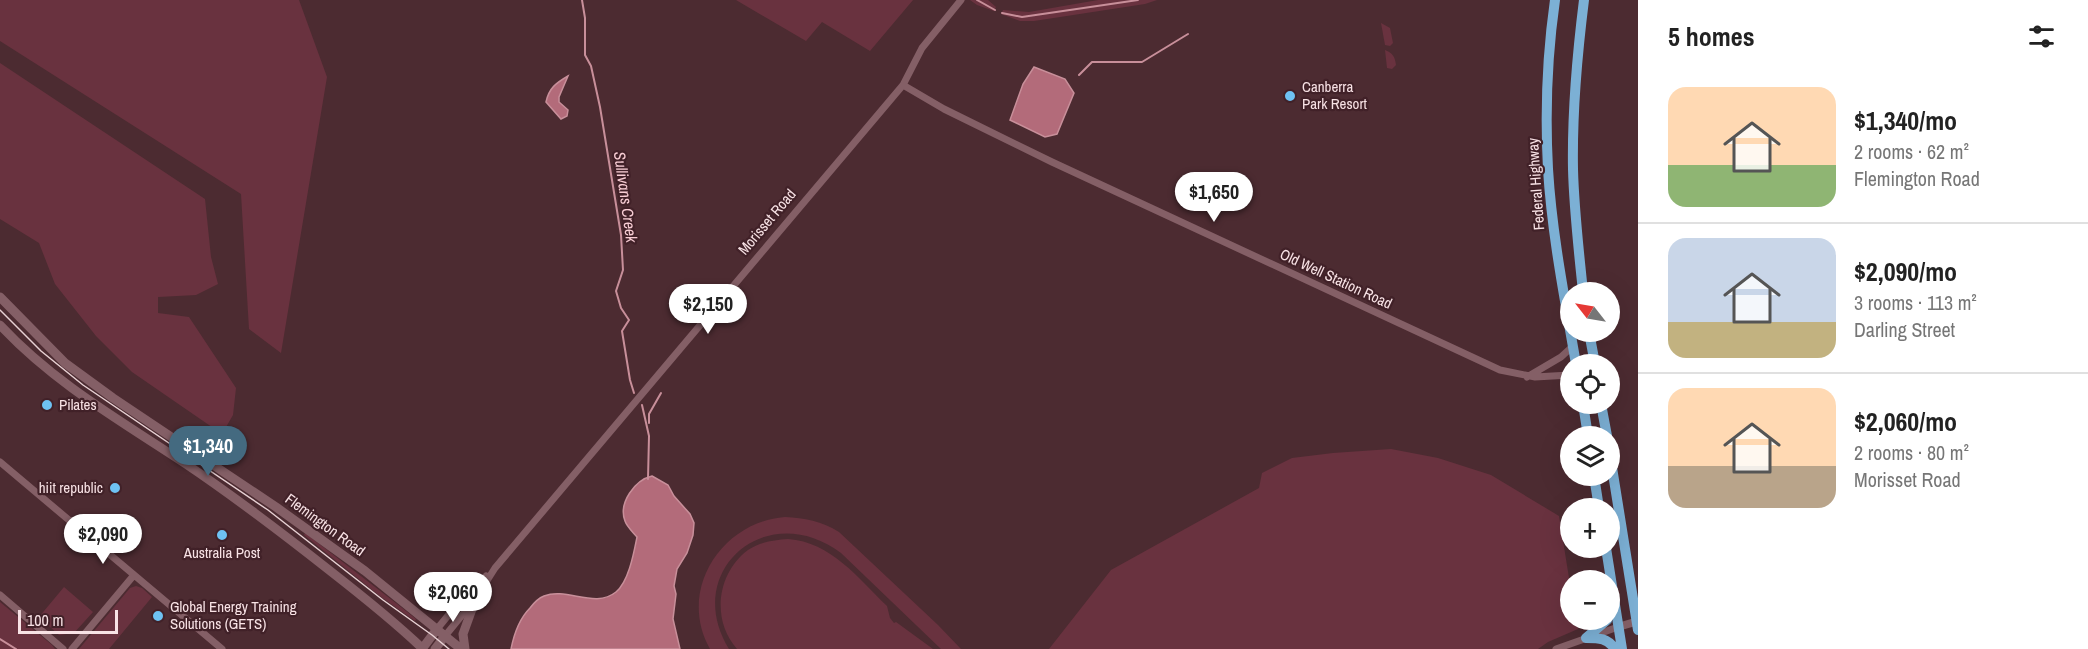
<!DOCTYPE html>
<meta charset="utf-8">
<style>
:root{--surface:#fff;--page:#f2f2f2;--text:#222;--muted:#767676;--line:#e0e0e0;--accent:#446a80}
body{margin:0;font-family:"Archivo Narrow",sans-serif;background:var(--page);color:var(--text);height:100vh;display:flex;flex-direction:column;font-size:22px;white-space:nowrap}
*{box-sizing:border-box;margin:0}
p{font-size:20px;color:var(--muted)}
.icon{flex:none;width:33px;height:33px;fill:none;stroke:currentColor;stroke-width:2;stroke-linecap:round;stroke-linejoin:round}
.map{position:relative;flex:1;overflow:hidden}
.sheet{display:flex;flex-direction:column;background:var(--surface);width:450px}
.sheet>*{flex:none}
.needle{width:39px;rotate:301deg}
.fabs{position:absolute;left:1560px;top:282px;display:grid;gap:12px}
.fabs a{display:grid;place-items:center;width:60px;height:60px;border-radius:50%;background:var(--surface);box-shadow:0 6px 24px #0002;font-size:30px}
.scale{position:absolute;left:18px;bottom:15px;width:100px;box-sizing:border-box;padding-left:6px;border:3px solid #f8e2e5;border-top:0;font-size:16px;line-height:21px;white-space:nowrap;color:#f8e2e5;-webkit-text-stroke:4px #412128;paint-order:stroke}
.price{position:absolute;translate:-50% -51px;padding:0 14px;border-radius:21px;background:#fff;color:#222;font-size:20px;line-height:39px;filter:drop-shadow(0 2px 3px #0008)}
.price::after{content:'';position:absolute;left:50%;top:36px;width:18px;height:14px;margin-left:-9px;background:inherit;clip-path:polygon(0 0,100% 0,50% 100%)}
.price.selected{background:var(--accent);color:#fff}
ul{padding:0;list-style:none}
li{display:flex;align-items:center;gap:18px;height:150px;padding:0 30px}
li+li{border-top:2px solid var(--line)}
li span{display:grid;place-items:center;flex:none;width:168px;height:120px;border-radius:18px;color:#555}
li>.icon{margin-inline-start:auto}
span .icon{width:72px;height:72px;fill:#fffc;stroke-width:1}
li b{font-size:26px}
h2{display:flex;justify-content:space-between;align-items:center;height:72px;padding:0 30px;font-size:26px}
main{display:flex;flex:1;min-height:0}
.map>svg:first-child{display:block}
.green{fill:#69323f}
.water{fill:#b36b7a;stroke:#c88f9a;stroke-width:1.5}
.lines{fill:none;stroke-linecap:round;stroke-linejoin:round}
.stream{stroke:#c88f9a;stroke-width:2}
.minor{stroke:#845f66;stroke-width:7}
.tertiary{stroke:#845f66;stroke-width:8}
.secondary{stroke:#845f66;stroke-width:9}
.trunk{stroke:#7cb0d5;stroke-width:10}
.tram{stroke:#e7d0d3;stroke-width:1.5}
.poi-dot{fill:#6ec2f3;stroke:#412128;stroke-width:2}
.labels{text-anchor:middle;stroke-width:4.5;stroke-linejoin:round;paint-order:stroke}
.poi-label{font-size:15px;fill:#f8e2e5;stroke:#412128;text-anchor:start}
.street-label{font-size:15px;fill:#f8e2e5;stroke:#412128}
.water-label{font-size:16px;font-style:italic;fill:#f8cdd4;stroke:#412128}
</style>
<main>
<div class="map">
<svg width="1638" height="649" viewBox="0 0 1638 649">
<rect width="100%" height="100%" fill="#4c2b31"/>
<!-- green -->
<path class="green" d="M 0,0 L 299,0 L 327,77 L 281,353 L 249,329 L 241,194 L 0,41 Z
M 736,0 L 913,0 L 870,51 L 822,22 L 806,41 Z
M 970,0 L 988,0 L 996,7 L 994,11 L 977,5 Z
M 1098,0 L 1157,0 L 1145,4 L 1034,21 L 1020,21 L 1001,14 L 1003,10 L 1029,12 Z
M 1381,23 L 1390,28 L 1393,43 L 1390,46 L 1385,45 Z
M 1385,50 C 1393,53 1395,57 1396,65 L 1392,69 L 1387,68 Z
M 0,63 L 205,199 L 211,257 L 218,284 L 196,295 L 158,297 L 158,313 L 189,317 L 236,388 L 233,415 L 222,434 L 132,372 L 96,336 L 55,284 L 39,243 L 0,219 Z
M 1391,449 L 1438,458 L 1491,475 L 1559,516 L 1570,584 L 1570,620 L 1577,620 L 1578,629 L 1548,642 L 1538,649 L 1049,649 L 1111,570 L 1259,488 L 1262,473 L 1292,458 L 1333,453 Z
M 785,517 C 804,518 822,521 839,532 L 938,625 L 961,649 L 941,649 L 841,553 C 767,497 681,571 729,649 L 710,649 C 677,591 721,522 785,517 Z
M 305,533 L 401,607 L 416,619 L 415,621 L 381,597 L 304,535 Z
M 788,539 C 831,542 858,578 887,606 L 890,618 L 894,623 L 896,622 L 933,649 L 737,649 C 711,620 717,573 748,550 C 760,542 774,540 788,539 Z
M 136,586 L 142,588 L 152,597 L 109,649 L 79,649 L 130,588 Z
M 64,587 L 93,612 L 74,633 L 59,635 L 39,617 Z
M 0,602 L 52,645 L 55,649 L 0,649 Z"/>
<!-- water -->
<path class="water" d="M 1034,67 L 1065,79 L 1074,93 L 1057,134 L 1045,137 L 1010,120 L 1023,84 Z
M 568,76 L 559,97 L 559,102 L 568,110 L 567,116 L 561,119 L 546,102 C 549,88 556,83 568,76 Z
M 652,476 L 668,485 L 674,496 L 690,514 L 694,523 L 693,535 L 687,553 L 677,569 L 674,586 L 676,594 L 673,619 L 680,649 L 511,649 C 514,634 519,619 530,608 C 533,604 539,598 544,596 C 567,587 595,609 616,592 C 629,581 634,552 637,537 C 633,532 627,527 625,521 C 618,503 635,480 652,476 Z"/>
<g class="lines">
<!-- stream -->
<path class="stream" d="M 582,0 L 585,18 L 585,55 L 591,66 L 600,107 L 621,235 L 623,270 L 616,291 L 621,308 L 629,320 L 622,331 L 630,380 L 634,393
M 977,0 L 995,10
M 1002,13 L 1022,17 L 1138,0
M 1079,75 L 1092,62 L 1142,62 L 1188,34
M 642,405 L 649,436 L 648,479
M 649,423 L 649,414 L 661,393
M 0,639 L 16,649"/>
<!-- minor -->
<path class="minor" d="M 903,85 L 944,109 L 1052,162 L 1500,370 L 1535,377 L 1570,375
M 1527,377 L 1561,357 L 1573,346
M 0,462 L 222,649
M 0,595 L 63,649
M 437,629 L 460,601 L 486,576
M 445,636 L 476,598 L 495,568 L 903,85 L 922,48 L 961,0
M 72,649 L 134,575
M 1556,649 L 1618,627"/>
<!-- tertiary -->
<path class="tertiary" d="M 1618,627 L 1638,621"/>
<!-- secondary -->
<path class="secondary" d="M 0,297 L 65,363 L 113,398 L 276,507 L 365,571 L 461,649
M 0,325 C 54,383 121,421 186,464 C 235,497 282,533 329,570 C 361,595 394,621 423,649
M 422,649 L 437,629
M 435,649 L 445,636
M 465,649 L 463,634 L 476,598"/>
<!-- trunk -->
<path class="trunk" d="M 1555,0 C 1547,56 1545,113 1548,169 C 1552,235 1565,300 1576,364
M 1583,292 C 1579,252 1574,210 1573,169 C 1572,112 1577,56 1584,0
M 1589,332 L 1595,364
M 1583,404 L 1588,436
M 1601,404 L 1607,436
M 1610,455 L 1638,630
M 1594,476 L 1599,508
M 1606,548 L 1622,649
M 1586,638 C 1600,638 1607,638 1615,649
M 1586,638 L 1607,620"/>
<!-- tram -->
<path class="tram" d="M 0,310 L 41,351 L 83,385 L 268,510 L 383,600 L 432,635 L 449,649"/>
</g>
<!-- markers -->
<g class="poi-dot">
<circle cx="1290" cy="96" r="6"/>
<circle cx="47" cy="405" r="6"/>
<circle cx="115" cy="488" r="6"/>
<circle cx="222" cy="535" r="6"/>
<circle cx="158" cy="616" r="6"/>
</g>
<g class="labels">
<!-- poi labels -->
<g class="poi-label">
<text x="1302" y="92">Canberra<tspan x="1302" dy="17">Park Resort</tspan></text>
<text x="59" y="410">Pilates</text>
<text x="103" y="493" text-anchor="end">hiit republic</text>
<text x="222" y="558" text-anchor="middle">Australia Post</text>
<text x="170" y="612">Global Energy Training<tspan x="170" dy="17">Solutions (GETS)</tspan></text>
</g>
<!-- street labels -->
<g class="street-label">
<text transform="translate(1536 184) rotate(-94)" y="5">Federal Highway</text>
<text transform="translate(767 222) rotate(-50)" y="5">Morisset Road</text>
<text transform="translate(1336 279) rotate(25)" y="5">Old Well Station Road</text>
<text transform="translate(325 525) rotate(36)" y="5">Flemington Road</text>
</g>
<!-- water labels -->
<g class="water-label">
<text transform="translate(626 197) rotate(82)" y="6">Sullivans Creek</text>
</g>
</g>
</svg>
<div class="fabs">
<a><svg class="needle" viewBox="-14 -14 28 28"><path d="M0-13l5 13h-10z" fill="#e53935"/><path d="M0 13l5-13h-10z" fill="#767676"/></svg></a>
<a><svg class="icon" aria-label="locate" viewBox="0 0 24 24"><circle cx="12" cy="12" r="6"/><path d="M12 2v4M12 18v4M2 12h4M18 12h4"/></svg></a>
<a><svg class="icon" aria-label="layers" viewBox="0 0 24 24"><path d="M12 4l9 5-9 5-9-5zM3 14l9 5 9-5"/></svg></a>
<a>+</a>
<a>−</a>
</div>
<div class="scale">100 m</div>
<b class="price" style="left:1214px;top:223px">$1,650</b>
<b class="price" style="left:708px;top:335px">$2,150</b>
<b class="price selected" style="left:208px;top:477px">$1,340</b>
<b class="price" style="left:103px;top:565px">$2,090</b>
<b class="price" style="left:453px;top:623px">$2,060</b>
</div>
<section class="sheet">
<h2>5 homes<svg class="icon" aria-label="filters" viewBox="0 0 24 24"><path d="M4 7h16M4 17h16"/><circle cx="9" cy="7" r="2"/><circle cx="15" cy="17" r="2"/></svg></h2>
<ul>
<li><span style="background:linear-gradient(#ffd9b3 65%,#8fb573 0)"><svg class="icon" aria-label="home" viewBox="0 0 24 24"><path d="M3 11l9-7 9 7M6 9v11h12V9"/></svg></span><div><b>$1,340/mo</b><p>2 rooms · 62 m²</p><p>Flemington Road</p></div></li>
<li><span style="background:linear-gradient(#c9d6e8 70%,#c2b280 0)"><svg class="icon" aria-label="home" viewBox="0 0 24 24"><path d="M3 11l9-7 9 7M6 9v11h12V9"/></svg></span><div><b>$2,090/mo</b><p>3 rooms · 113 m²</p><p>Darling Street</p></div></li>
<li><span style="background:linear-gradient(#ffd9b3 65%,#b9a48a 0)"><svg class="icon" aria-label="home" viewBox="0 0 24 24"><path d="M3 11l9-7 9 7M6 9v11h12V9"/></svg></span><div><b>$2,060/mo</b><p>2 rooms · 80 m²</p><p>Morisset Road</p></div></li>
</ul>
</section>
</main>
